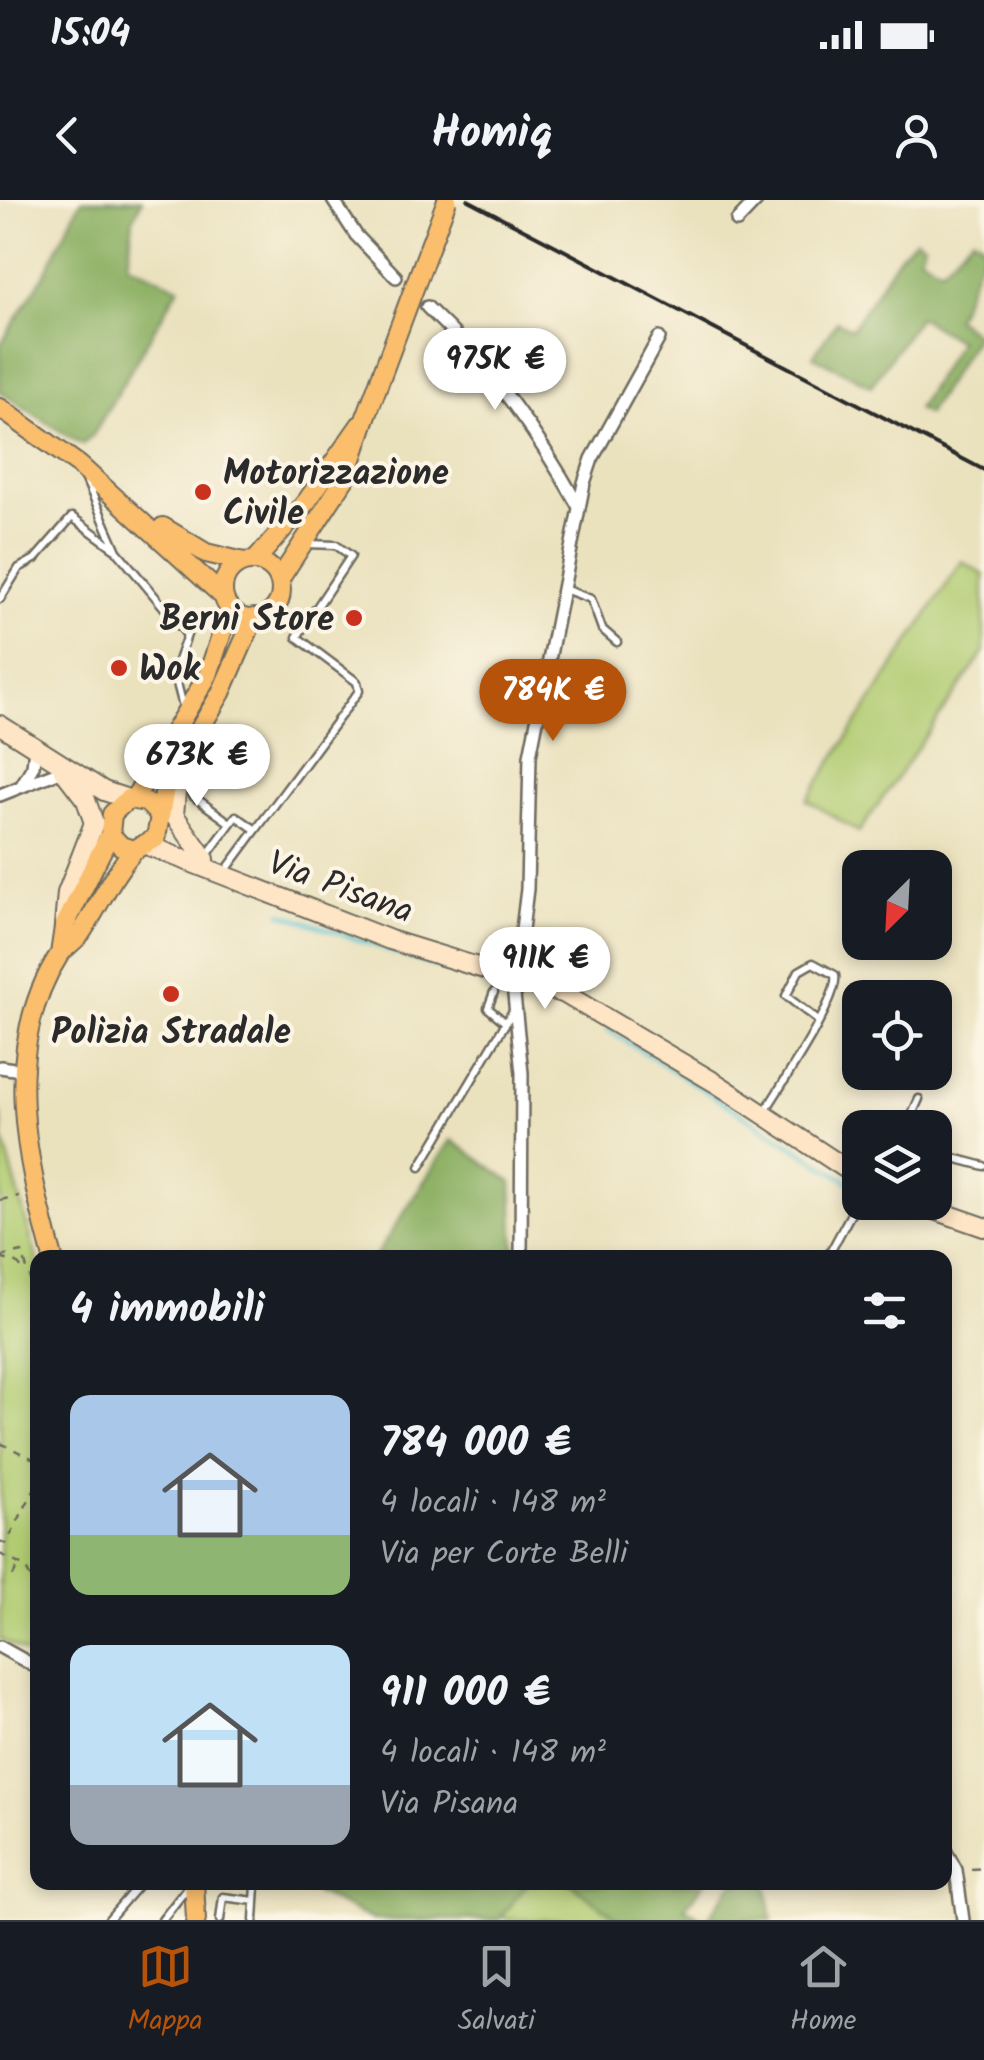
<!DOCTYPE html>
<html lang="it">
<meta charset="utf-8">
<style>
:root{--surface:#171b24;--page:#242831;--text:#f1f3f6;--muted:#9ea1a6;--line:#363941;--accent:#b45309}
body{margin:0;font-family:Kalam,sans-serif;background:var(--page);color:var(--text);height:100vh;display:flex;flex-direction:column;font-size:38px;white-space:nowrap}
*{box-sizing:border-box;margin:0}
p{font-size:32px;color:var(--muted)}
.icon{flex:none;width:55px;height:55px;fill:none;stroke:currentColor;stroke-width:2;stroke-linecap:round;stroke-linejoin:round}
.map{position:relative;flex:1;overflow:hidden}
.panel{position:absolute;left:30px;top:1050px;width:922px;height:640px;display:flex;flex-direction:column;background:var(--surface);border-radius:20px;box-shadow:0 5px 15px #0003}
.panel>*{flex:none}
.needle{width:65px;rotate:204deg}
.buttons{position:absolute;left:842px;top:650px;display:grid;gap:20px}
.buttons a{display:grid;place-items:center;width:110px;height:110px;border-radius:20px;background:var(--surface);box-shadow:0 5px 15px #0003;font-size:50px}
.price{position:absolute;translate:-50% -85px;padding:0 22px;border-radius:35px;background:#fff;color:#222;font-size:32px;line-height:65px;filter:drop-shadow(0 2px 5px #0008)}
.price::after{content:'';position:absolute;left:50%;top:60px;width:30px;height:22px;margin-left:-15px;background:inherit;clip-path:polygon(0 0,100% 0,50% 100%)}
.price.active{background:var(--accent);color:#fff}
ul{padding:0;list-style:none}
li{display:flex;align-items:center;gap:30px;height:250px;padding:0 40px}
li span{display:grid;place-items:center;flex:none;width:280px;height:200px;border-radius:20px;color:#555}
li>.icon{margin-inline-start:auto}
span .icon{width:120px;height:120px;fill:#fffc;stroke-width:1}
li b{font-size:42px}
h2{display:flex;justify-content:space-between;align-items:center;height:120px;padding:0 40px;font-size:42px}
.status{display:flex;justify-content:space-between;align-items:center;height:70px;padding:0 50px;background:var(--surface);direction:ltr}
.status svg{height:28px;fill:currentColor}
header{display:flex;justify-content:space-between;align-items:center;height:130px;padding:0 40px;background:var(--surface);font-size:45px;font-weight:700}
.dock{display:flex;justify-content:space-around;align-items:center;height:140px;border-top:2px solid var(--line);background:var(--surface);font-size:28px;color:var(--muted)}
.dock a{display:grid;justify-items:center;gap:5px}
.dock .active{color:var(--accent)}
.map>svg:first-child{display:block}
.green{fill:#b1cc72;stroke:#6e7c4e;stroke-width:2.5}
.forest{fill:#8cb064;stroke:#5c6e48;stroke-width:2.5}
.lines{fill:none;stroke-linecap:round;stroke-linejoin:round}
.stream{stroke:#58c3d3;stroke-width:4}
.lane-casing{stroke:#6e6b5e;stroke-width:11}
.street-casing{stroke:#6e6b5e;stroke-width:16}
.secondary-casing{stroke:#6e6b5e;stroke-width:22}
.primary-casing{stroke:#6e6b5e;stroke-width:22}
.path{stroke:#6e6b5e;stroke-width:2.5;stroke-dasharray:8 8;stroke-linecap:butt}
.lane{stroke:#fff;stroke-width:6}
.street{stroke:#fff;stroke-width:11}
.secondary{stroke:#fde5c5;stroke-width:18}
.primary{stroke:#fabe6d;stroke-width:18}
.rail{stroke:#2b2b2b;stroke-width:4}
.primary-bridge-casing{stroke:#6e6b5e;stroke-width:22;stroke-linecap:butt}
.primary-bridge{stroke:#fabe6d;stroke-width:18}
.poi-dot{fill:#c8321e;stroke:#fcf5e5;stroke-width:4}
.labels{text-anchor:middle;stroke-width:8;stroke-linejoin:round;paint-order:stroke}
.poi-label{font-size:35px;font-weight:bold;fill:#2b2b2b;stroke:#fcf5e5;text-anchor:start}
.street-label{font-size:35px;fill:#2b2b2b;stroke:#fcf5e5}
</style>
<div class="status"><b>15:04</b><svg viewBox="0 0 49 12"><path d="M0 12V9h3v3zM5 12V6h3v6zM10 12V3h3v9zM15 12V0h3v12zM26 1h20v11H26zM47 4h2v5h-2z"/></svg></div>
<header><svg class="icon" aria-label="back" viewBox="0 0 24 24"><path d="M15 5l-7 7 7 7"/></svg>Homiq<svg class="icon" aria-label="person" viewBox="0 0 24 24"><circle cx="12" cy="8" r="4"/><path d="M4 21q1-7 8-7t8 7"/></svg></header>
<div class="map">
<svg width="984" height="1720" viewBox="0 0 984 1720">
<rect width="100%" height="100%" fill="#fcf5e5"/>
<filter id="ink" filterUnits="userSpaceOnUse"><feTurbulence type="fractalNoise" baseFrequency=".01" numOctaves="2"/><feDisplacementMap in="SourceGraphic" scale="20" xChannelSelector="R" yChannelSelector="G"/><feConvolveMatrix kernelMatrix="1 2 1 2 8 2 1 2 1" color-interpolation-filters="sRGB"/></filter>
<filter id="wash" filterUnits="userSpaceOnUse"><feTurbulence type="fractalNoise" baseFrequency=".0048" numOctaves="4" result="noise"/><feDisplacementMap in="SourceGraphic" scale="40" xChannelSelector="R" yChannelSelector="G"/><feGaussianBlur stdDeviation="2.25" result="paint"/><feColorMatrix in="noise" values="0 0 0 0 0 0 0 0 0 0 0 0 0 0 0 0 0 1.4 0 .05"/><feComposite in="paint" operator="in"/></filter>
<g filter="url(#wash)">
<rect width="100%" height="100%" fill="#eae1bd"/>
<!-- green -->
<path class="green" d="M 962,361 L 984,375 L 984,452 L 859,632 L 807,600 Z
M 1,912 L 3,938 L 37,1060 L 37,1459 L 0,1439 Z
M 570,1682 L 620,1720 L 507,1720 L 502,1715 L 528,1683 Z"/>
<!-- forest -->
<path class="forest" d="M 81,0 L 142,0 L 133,19 L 128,64 L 179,87 L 93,235 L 82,245 L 0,192 L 0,145 L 44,75 Z
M 973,37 L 984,44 L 984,50 L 956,118 L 977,135 L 927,214 L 917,209 L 959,141 L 919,117 L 871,186 L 813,156 L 837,121 L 852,129 L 900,54 L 916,39 L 924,44 L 920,56 L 941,69 Z
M 451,940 L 512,982 L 515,1057 L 375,1057 Z
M 734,1682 L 766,1683 L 772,1720 L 706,1720 Z
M 296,1683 L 528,1683 L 499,1720 L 373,1720 Z
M 570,1683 L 704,1683 L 685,1708 L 704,1720 L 620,1720 Z"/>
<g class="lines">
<!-- stream -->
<path class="stream" d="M 281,713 L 428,764 L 552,800
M 607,829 L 860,989
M 887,1002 L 984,1037"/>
</g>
</g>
<g filter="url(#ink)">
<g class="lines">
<defs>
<path id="lane" d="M 86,280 L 117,351 L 187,435 L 174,472 L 184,510
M 564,389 L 591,399 L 602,429 L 617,442
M 0,399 L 19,368 L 35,359 L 72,317 L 114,348
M 196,580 L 191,588 L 193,596 L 230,623
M 205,658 L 236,616 L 256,630
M 224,673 L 359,491 L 357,482 L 297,437 L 351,356 L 336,345 L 307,344
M 494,792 L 488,808 L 506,823
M 764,913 C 779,888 840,799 835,775 L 813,763 L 799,771 L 786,796 L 817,820
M 906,928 L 919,899
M 935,953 L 984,966
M 420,967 L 514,809
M 827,1058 L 860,997
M 108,1720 L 141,1682
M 162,1720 L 188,1687
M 220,1720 L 223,1697 L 255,1701
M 254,1720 L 256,1685"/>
<path id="street" d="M 333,0 L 356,35 L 396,77
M 737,21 L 757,0
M 427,107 C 490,166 537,232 579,307
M 22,585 L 33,566 L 35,548
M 0,595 L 63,570
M 0,867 L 21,870
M 521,1058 L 522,873 L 514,795 L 527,689 L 530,556 L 584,283 L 592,259 L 659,138
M 0,1447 L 38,1468
M 945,1650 L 956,1670 L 963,1720"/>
<path id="secondary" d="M 0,525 L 104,591 L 128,599
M 63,570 L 86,600 L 94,623 L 67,693 L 64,725
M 178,570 L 174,615 L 205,659
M 149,646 L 390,740 L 565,794 L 719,885 L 860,978
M 912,1002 L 984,1027"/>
<path id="primary" d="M 0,208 L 79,265 L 223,396
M 163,327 L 206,353 L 244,362
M 255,361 L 307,301 L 360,225
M223 390a29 29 0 1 1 58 0a29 29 0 1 1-58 0Z
M 279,380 L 346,277 L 366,217
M 134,599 L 208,475 L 230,408
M 158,613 L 146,602 L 128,599 L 112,614 L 110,634 L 121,646 L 134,650 L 156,638 L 165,588 L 221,493 L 254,418
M 60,754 L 64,727 L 110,634
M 53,1058 C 26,960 0,847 59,755 C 65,747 75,741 81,733 C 100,705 111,676 134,650
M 194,1682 L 196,1720"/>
</defs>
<!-- lane casing -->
<use href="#lane" class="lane-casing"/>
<!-- street casing -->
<use href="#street" class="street-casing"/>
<!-- secondary casing -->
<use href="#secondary" class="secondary-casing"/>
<!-- primary casing -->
<use href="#primary" class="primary-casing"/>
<!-- path -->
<path class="path" d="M 0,1000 L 19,996
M 0,1057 L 22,1052 L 38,1107
M 0,1058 L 17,1063 L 26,1073
M 0,1243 L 38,1261
M 0,1341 L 6,1344 L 38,1282
M 0,1354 L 25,1367 L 38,1392
M 13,1376 L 19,1364
M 971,1669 L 984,1668"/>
<!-- lane -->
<use href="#lane" class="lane"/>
<!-- street -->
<use href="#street" class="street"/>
<!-- secondary -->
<use href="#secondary" class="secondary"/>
<!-- primary -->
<use href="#primary" class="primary"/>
<!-- rail -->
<path class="rail" d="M 468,0 L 984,270"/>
<defs>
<path id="primary-bridge" d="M 366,217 L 447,0"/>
</defs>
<!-- primary-bridge casing -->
<use href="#primary-bridge" class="primary-bridge-casing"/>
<!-- primary-bridge -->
<use href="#primary-bridge" class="primary-bridge"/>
</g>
</g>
<!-- markers -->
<g class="poi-dot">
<circle cx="203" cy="292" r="10"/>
<circle cx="354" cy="418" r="10"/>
<circle cx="119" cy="468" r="10"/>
<circle cx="171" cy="794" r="10"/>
</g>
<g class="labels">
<!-- poi labels -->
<g class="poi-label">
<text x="223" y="284">Motorizzazione<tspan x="223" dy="40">Civile</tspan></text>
<text x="334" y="430" text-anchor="end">Berni Store</text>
<text x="139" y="480">Wok</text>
<text x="171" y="843" text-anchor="middle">Polizia Stradale</text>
</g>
<!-- street labels -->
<g class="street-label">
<text transform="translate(341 686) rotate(20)" y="12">Via Pisana</text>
</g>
</g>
</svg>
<div class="buttons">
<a><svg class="needle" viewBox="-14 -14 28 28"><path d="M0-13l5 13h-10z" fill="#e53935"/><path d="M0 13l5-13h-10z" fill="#9ea1a6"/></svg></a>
<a><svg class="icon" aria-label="locate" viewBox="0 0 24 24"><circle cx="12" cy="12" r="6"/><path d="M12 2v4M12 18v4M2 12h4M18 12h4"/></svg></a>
<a><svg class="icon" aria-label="layers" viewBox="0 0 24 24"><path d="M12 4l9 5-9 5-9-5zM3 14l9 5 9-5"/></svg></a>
</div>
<b class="price" style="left:495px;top:213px">975K €</b>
<b class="price active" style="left:553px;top:544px">784K €</b>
<b class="price" style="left:197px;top:609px">673K €</b>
<b class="price" style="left:545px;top:812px">911K €</b>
<section class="panel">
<h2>4 immobili<svg class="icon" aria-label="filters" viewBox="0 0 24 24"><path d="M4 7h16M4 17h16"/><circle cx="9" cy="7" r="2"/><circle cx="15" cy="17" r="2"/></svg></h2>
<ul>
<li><span style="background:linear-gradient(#a9c7e8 70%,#8fb573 0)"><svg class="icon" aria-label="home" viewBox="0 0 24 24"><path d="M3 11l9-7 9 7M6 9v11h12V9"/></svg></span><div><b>784 000 €</b><p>4 locali · 148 m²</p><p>Via per Corte Belli</p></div></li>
<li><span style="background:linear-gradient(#bfe0f5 70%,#9aa5b1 0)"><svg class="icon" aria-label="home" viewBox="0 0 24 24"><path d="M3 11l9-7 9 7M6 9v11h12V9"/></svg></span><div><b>911 000 €</b><p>4 locali · 148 m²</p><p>Via Pisana</p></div></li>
</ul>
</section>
</div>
<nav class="dock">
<a class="active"><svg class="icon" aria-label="map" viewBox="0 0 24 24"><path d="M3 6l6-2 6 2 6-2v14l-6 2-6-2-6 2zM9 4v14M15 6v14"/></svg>Mappa</a>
<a><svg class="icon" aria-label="saved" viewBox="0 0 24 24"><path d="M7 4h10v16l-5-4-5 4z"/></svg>Salvati</a>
<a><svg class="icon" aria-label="home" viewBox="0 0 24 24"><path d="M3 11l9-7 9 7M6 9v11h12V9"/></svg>Home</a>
</nav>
